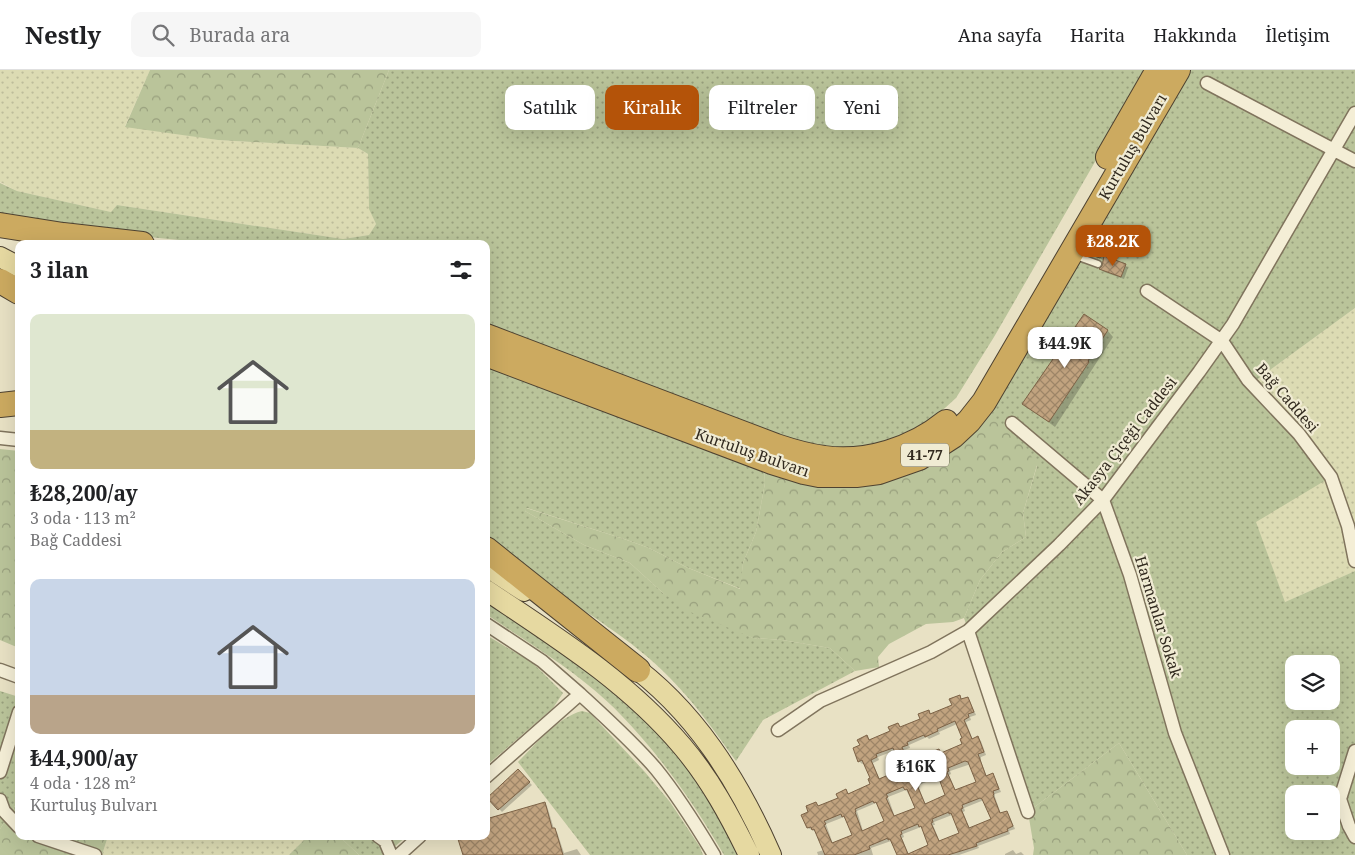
<!DOCTYPE html>
<html lang="tr">
<meta charset="utf-8">
<style>
:root{--surface:#fff;--page:#f6f6f6;--text:#202124;--muted:#757577;--line:#e0e0e0;--accent:#b45309}
body{margin:0;font-family:"Noto Serif",serif;background:var(--page);color:var(--text);height:100vh;display:flex;flex-direction:column;font-size:19px;white-space:nowrap}
*{box-sizing:border-box;margin:0}
p{font-size:16px;color:var(--muted)}
.icon{flex:none;width:28px;height:28px;fill:none;stroke:currentColor;stroke-width:2;stroke-linecap:round;stroke-linejoin:round}
.map{position:relative;flex:1;overflow:hidden}
.sheet{position:absolute;left:15px;top:170px;width:475px;height:600px;display:flex;flex-direction:column;background:var(--surface);border-radius:10px;box-shadow:0 5px 20px #0002}
.sheet>*{flex:none}
.banner{position:absolute;left:505px;top:15px;width:475px;height:45px;display:flex;gap:10px}
.buttons{position:absolute;left:1285px;top:585px;display:grid;gap:10px}
.buttons a{display:grid;place-items:center;width:55px;height:55px;border-radius:10px;background:var(--surface);box-shadow:0 5px 20px #0002;font-size:25px}
.price{position:absolute;translate:-50% -42px;padding:0 11px;border-radius:10px;background:#fff;color:#222;font-size:16px;line-height:32px;filter:drop-shadow(0 1px 2px #0008)}
.price::after{content:'';position:absolute;left:50%;top:30px;width:15px;height:11px;margin-left:-8px;background:inherit;clip-path:polygon(0 0,100% 0,50% 100%)}
.price.current{background:var(--accent);color:#fff}
ul{padding:0;list-style:none}
li{display:grid;align-content:center;gap:10px;height:265px;padding:0 15px}
li span{display:grid;place-items:center;height:155px;border-radius:10px;color:#555}
li>.icon{margin-inline-start:auto}
span .icon{width:90px;height:90px;fill:#fffc;stroke-width:1}
li b{font-size:21px}
h2{display:flex;justify-content:space-between;align-items:center;height:60px;padding:0 15px;font-size:21px}
.pill{padding:0 18px;border-radius:10px;background:var(--surface);box-shadow:0 5px 20px #0002;font-size:18px;line-height:45px}
.pill.current{background:var(--accent);color:#fff}
header{display:flex;align-items:center;gap:30px;box-sizing:border-box;height:70px;padding:0 25px;background:var(--surface);border-bottom:1px solid var(--line)}
header strong{font-size:24px}
nav{display:flex;gap:28px;margin-inline-start:auto;font-size:18px}
.search{width:350px;height:45px;background:var(--page);display:flex;align-items:center;gap:12px;box-sizing:border-box;padding:0 18px;border-radius:10px;color:var(--muted);font-size:19px}
.map>svg:first-child{display:block}
.farmland{fill:url(#farmland-dots)}
.grass{fill:url(#grass-dots);fill-rule:evenodd}
.forest{fill:url(#forest-crowns)}
.shadow{fill:#0003;fill-rule:evenodd}
.building{fill:url(#building-cross-hatch);stroke:#7c6246;fill-rule:evenodd}
.lines{fill:none;stroke-linecap:round;stroke-linejoin:round}
.lane-casing{stroke:#80745d;stroke-width:9}
.street-casing{stroke:#80745d;stroke-width:15}
.primary-casing{stroke:#4e4231;stroke-width:22}
.highway-casing{stroke:#4e4231;stroke-width:26}
.lane{stroke:#f4eed6;stroke-width:6}
.street{stroke:#f4eed6;stroke-width:12}
.primary{stroke:#e6d9a1;stroke-width:20}
.highway{stroke:#ccaa60;stroke-width:24}
.labels{text-anchor:middle;stroke-width:4.5;stroke-linejoin:round;paint-order:stroke}
.shield{fill:#f0ebd3;stroke:#6b6455;stroke-width:1}
.shield-label{font-size:14px;font-weight:bold;fill:#322a1f}
.street-label{font-size:15px;fill:#322a1f;stroke:#f0ebd3}
</style>
<header>
<strong>Nestly</strong>
<div class="search"><svg class="icon" aria-label="search" viewBox="0 0 24 24"><circle cx="10" cy="10" r="6"/><path d="M15 15l6 6"/></svg>Burada ara</div>
<nav><a>Ana sayfa</a><a>Harita</a><a>Hakkında</a><a>İletişim</a></nav>
</header>
<div class="map">
<svg width="1355" height="785" viewBox="0 0 1355 785">
<defs>
<pattern id="farmland-dots" width="8" height="8" patternUnits="userSpaceOnUse" patternTransform="scale(1.25)"><rect width="8" height="8" fill="#dcdbb3"/><path d="M2 2h.1M6 6h.1" fill="none" stroke="#bdbc9a" stroke-width="1.8" stroke-linecap="round"/></pattern>
<pattern id="grass-dots" width="8" height="8" patternUnits="userSpaceOnUse" patternTransform="scale(1.25)"><rect width="8" height="8" fill="#bac49a"/><path d="M2 2h.1M6 6h.1" fill="none" stroke="#989f7d" stroke-width="1.8" stroke-linecap="round"/></pattern>
<pattern id="forest-crowns" width="20" height="18" patternUnits="userSpaceOnUse" patternTransform="scale(1.25)"><rect width="20" height="18" fill="#bac49a"/><path d="M2 6a3 3 0 1 1 6 0M12 15a3 3 0 1 1 6 0" fill="none" stroke="#989f7d"/></pattern>
<pattern id="building-cross-hatch" width="8" height="8" patternUnits="userSpaceOnUse" patternTransform="scale(1.25)"><rect width="8" height="8" fill="#c1a37f"/><path d="M0 0l8 8M0 8l8-8" fill="none" stroke="#9d8567"/></pattern>
</defs>
<rect width="100%" height="100%" fill="#e8e1c4"/>
<!-- farmland -->
<path class="farmland" d="M 0,0 L 150,0 L 125,56 L 218,70 L 358,78 L 368,84 L 369,138 L 376,154 L 369,165 L 343,169 L 117,135 L 111,142 L 17,121 L 0,112 Z
M 1355,238 L 1355,501 L 1285,532 L 1255,452 L 1251,314 Z
M 108,766 L 308,766 L 289,785 L 102,785 Z"/>
<!-- grass -->
<path class="grass" d="M 389,0 L 1148,0 L 994,267 L 956,328 L 935,347 L 905,366 L 874,375 L 840,379 L 817,376 L 770,363 L 486,254 L 486,174 L 219,174 L 149,167 L 0,145 L 0,113 L 17,121 L 111,142 L 117,135 L 343,169 L 369,165 L 376,154 L 369,139 L 368,84 L 358,78 Z
M 1187,0 L 1355,0 L 1355,238 L 1251,314 L 1331,407 L 1256,452 L 1285,532 L 1355,501 L 1355,785 L 1187,785 L 1119,673 L 1028,742 L 964,548 L 980,510 L 1002,482 L 1026,467 L 1023,443 L 1037,396 L 986,342 ZM 1294,594 L 1331,594 L 1331,631 L 1294,631 ZM 1294,659 L 1331,659 L 1331,696 L 1294,696 ZM 1294,724 L 1331,724 L 1331,761 L 1294,761 Z
M 486,293 L 764,396 L 765,413 L 756,462 L 743,493 L 741,519 L 686,497 L 649,478 L 624,469 L 527,438 L 525,441 L 584,475 L 630,493 L 663,523 L 753,568 L 782,570 L 830,578 L 855,601 L 763,650 L 736,691 C 715,662 695,633 669,607 C 632,569 587,544 544,513 C 524,499 505,483 486,468 Z
M 486,527 L 589,597 L 677,680 L 743,785 L 724,785 C 695,735 661,686 620,644 C 583,605 531,575 486,544 Z
M 486,565 L 533,593 L 563,623 L 553,638 L 486,696 Z
M 0,621 L 19,627 L 19,730 L 0,759 Z
M 582,641 L 590,643 L 644,701 L 670,732 L 700,777 L 703,785 L 590,785 L 518,692 C 535,675 558,647 582,641 Z
M 339,766 L 407,766 L 385,785 L 359,785 Z"/>
<!-- forest -->
<path class="forest" d="M 150,0 L 389,0 L 358,78 L 218,70 L 125,57 Z
M 986,342 L 1026,378 L 1037,395 L 1023,443 L 1026,467 L 1002,482 L 980,510 L 964,548 L 953,552 L 926,554 L 889,574 L 878,587 L 879,597 L 855,601 L 830,578 L 782,570 L 753,568 L 688,541 L 663,523 L 630,493 L 584,475 L 525,441 L 526,438 L 624,469 L 649,478 L 686,497 L 740,519 L 743,493 L 756,462 L 765,413 L 764,396 L 785,403 Z
M 0,379 L 19,381 L 19,578 L 0,570 Z
M 1119,673 L 1187,785 L 1033,785 L 1034,778 L 1028,742 Z
M 19,730 L 19,766 L 108,766 L 102,785 L 0,785 L 0,759 Z
M 308,766 L 339,766 L 359,785 L 289,785 Z"/>
<!-- shadow -->
<path class="shadow" d="M 1105,176 L 1108,179 L 1105,187 L 1125,195 L 1128,198 L 1124,209 L 1104,202 L 1101,199 L 1105,191 L 1091,184 Z
M 1085,246 L 1108,261 L 1113,267 L 1055,357 L 1024,334 Z
M 959,627 L 963,630 L 967,628 L 970,631 L 976,645 L 970,647 L 971,650 L 966,652 L 973,670 L 978,668 L 981,671 L 986,685 L 981,687 L 981,691 L 987,707 L 992,705 L 995,708 L 1001,722 L 995,724 L 995,727 L 1001,744 L 1006,742 L 1009,745 L 1015,759 L 1009,761 L 1010,764 L 978,776 L 979,778 L 959,785 L 898,785 L 891,771 L 871,778 L 873,785 L 818,785 L 817,782 L 824,780 L 816,762 L 808,758 L 819,737 L 839,728 L 846,721 L 849,724 L 871,715 L 871,709 L 865,693 L 862,694 L 859,691 L 861,676 L 867,667 L 870,670 L 891,662 L 898,654 L 901,658 L 922,649 L 928,641 L 932,644 L 953,636 ZM 957,654 L 964,669 L 964,675 L 911,698 L 904,680 L 910,678 L 909,675 L 927,667 L 929,669 L 940,664 L 939,662 ZM 896,680 L 903,696 L 902,701 L 880,710 L 873,693 L 879,690 L 878,687 ZM 971,694 L 978,712 L 956,721 L 949,705 L 951,704 L 950,701 ZM 938,707 L 940,708 L 947,726 L 926,735 L 919,718 L 920,717 L 919,715 ZM 906,720 L 916,738 L 895,747 L 888,727 ZM 984,730 L 992,750 L 970,759 L 963,742 L 965,741 L 964,738 ZM 876,733 L 886,752 L 863,761 L 857,741 ZM 952,745 L 961,763 L 940,772 L 933,755 L 935,755 L 934,752 ZM 844,747 L 854,765 L 833,774 L 826,754 ZM 921,757 L 930,776 L 909,785 L 902,768 L 904,767 L 903,764 Z
M 518,701 L 532,715 L 502,742 L 489,728 Z
M 544,733 L 547,736 L 554,759 L 557,762 L 564,783 L 577,779 L 581,785 L 464,785 L 486,766 Z
M 1013,780 L 1016,784 L 1021,782 L 1024,785 L 1005,785 L 1005,784 Z"/>
<!-- building -->
<path class="building" d="M 1094,171 L 1106,175 L 1100,188 L 1089,184 Z
M 1104,186 L 1126,194 L 1121,207 L 1099,199 L 1102,196 Z
M 1084,244 L 1108,260 L 1088,291 L 1089,292 L 1049,352 L 1022,334 Z
M 960,625 L 961,629 L 968,627 L 974,642 L 968,644 L 969,647 L 964,650 L 972,669 L 978,666 L 984,682 L 978,684 L 986,706 L 993,703 L 999,719 L 993,721 L 994,724 L 993,725 L 1000,743 L 1007,741 L 1013,756 L 1007,759 L 1008,761 L 976,773 L 977,776 L 948,785 L 897,785 L 890,769 L 888,770 L 888,768 L 869,776 L 870,779 L 854,785 L 825,785 L 814,759 L 812,760 L 811,757 L 807,758 L 801,745 L 808,742 L 806,736 L 816,732 L 818,736 L 838,728 L 836,724 L 846,719 L 848,724 L 870,714 L 868,709 L 870,708 L 862,690 L 858,692 L 853,678 L 860,675 L 857,670 L 867,665 L 869,670 L 890,661 L 888,657 L 898,653 L 900,657 L 920,649 L 918,644 L 929,640 L 930,644 L 952,635 L 949,629 ZM 955,651 L 962,668 L 960,669 L 962,674 L 941,683 L 939,679 L 929,683 L 931,688 L 910,697 L 902,677 L 908,675 L 907,672 L 924,665 L 925,667 L 938,661 L 937,659 ZM 893,678 L 901,696 L 899,697 L 900,700 L 879,709 L 871,690 L 877,687 L 876,684 ZM 965,691 L 968,692 L 976,712 L 955,720 L 947,702 L 949,701 L 948,698 ZM 934,705 L 935,707 L 938,706 L 945,725 L 925,734 L 917,715 L 918,714 L 917,712 ZM 903,717 L 905,720 L 907,719 L 915,738 L 894,746 L 886,728 L 888,727 L 886,724 ZM 980,728 L 982,729 L 991,749 L 969,758 L 961,739 L 963,738 L 962,735 ZM 873,731 L 874,733 L 876,732 L 884,751 L 862,761 L 855,742 L 856,741 L 855,739 ZM 949,742 L 949,744 L 951,743 L 959,763 L 939,771 L 931,753 L 933,752 L 932,749 ZM 841,744 L 842,747 L 844,746 L 852,765 L 832,773 L 824,755 L 826,754 L 824,751 ZM 918,754 L 919,757 L 921,756 L 928,775 L 908,784 L 900,765 L 902,764 L 901,761 Z
M 518,699 L 530,712 L 498,740 L 487,728 Z
M 545,732 L 552,758 L 555,758 L 563,785 L 463,785 L 457,766 L 486,766 L 486,749 Z"/>
<g class="lines">
<defs>
<path id="lane" d="M 1076,186 L 1098,194"/>
<path id="street" d="M 1207,13 L 1355,91
M 1147,221 L 1222,271 L 1248,310 L 1299,364 L 1331,407 L 1348,456 L 1355,491
M 1012,353 L 1103,430 L 1130,505 L 1175,663 L 1223,785
M 0,368 L 19,370
M 486,554 L 542,591 L 580,624
M 968,561 L 1028,742
M 0,600 L 19,607
M 778,660 L 820,631 L 931,582 L 968,561 L 1059,475 L 1103,430 L 1199,302 L 1233,254 L 1355,43
M 1355,681 L 1340,729 L 1349,756 L 1355,767
M 0,702 L 19,642
M 486,707 L 580,624 C 606,648 633,672 656,699 C 678,726 696,755 714,785
M 0,730 L 4,741 L 19,757
M 38,766 L 95,785
M 378,766 L 385,771 L 391,785
M 399,785 L 420,766"/>
<path id="primary" d="M 0,187 L 19,197
M 486,496 L 524,521
M 486,520 C 556,567 627,611 682,676 C 710,709 730,746 749,785
M 626,591 C 694,639 738,710 771,785"/>
<path id="highway" d="M 1108,87 L 1158,0
M 0,155 L 63,165 L 142,174
M 0,211 L 19,222
M 486,266 L 776,376 C 791,381 807,386 824,388 C 866,394 913,379 946,352
M 486,284 L 772,392 L 804,402 L 819,405 L 856,405 L 879,402 L 919,388 L 953,366 L 969,351 L 984,332 L 1178,0
M 0,335 L 19,333
M 486,479 L 638,600"/>
</defs>
<!-- lane casing -->
<use href="#lane" class="lane-casing"/>
<!-- street casing -->
<use href="#street" class="street-casing"/>
<!-- primary casing -->
<use href="#primary" class="primary-casing"/>
<!-- highway casing -->
<use href="#highway" class="highway-casing"/>
<!-- lane -->
<use href="#lane" class="lane"/>
<!-- street -->
<use href="#street" class="street"/>
<!-- primary -->
<use href="#primary" class="primary"/>
<!-- highway -->
<use href="#highway" class="highway"/>
</g>
<g class="labels">
<!-- shield labels -->
<rect class="shield" x="901" y="373.5" width="48" height="23" rx="4"/>
<g class="shield-label">
<text x="925" y="390">41-77</text>
</g>
<!-- street labels -->
<g class="street-label">
<text transform="translate(1133 77) rotate(-60)" y="5">Kurtuluş Bulvarı</text>
<text transform="translate(1287 328) rotate(49)" y="5">Bağ Caddesi</text>
<text transform="translate(1125 371) rotate(-52)" y="5">Akasya Çiçeği Caddesi</text>
<text transform="translate(752 383) rotate(19)" y="5">Kurtuluş Bulvarı</text>
<text transform="translate(1158 547) rotate(73)" y="5">Harmanlar Sokak</text>
</g>
</g>
</svg>
<div class="buttons">
<a><svg class="icon" aria-label="layers" viewBox="0 0 24 24"><path d="M12 4l9 5-9 5-9-5zM3 14l9 5 9-5"/></svg></a>
<a>+</a>
<a>−</a>
</div>
<b class="price current" style="left:1113px;top:197px">₺28.2K</b>
<b class="price" style="left:1065px;top:299px">₺44.9K</b>
<b class="price" style="left:916px;top:722px">₺16K</b>
<div class="banner">
<a class="pill">Satılık</a>
<a class="pill current">Kiralık</a>
<a class="pill">Filtreler</a>
<a class="pill">Yeni</a>
</div>
<section class="sheet">
<h2>3 ilan<svg class="icon" aria-label="filters" viewBox="0 0 24 24"><path d="M4 7h16M4 17h16"/><circle cx="9" cy="7" r="2"/><circle cx="15" cy="17" r="2"/></svg></h2>
<ul>
<li><span style="background:linear-gradient(#dfe7d0 75%,#c2b280 0)"><svg class="icon" aria-label="home" viewBox="0 0 24 24"><path d="M3 11l9-7 9 7M6 9v11h12V9"/></svg></span><div><b>₺28,200/ay</b><p>3 oda · 113 m²</p><p>Bağ Caddesi</p></div></li>
<li><span style="background:linear-gradient(#c9d6e8 75%,#b9a48a 0)"><svg class="icon" aria-label="home" viewBox="0 0 24 24"><path d="M3 11l9-7 9 7M6 9v11h12V9"/></svg></span><div><b>₺44,900/ay</b><p>4 oda · 128 m²</p><p>Kurtuluş Bulvarı</p></div></li>
</ul>
</section>
</div>
